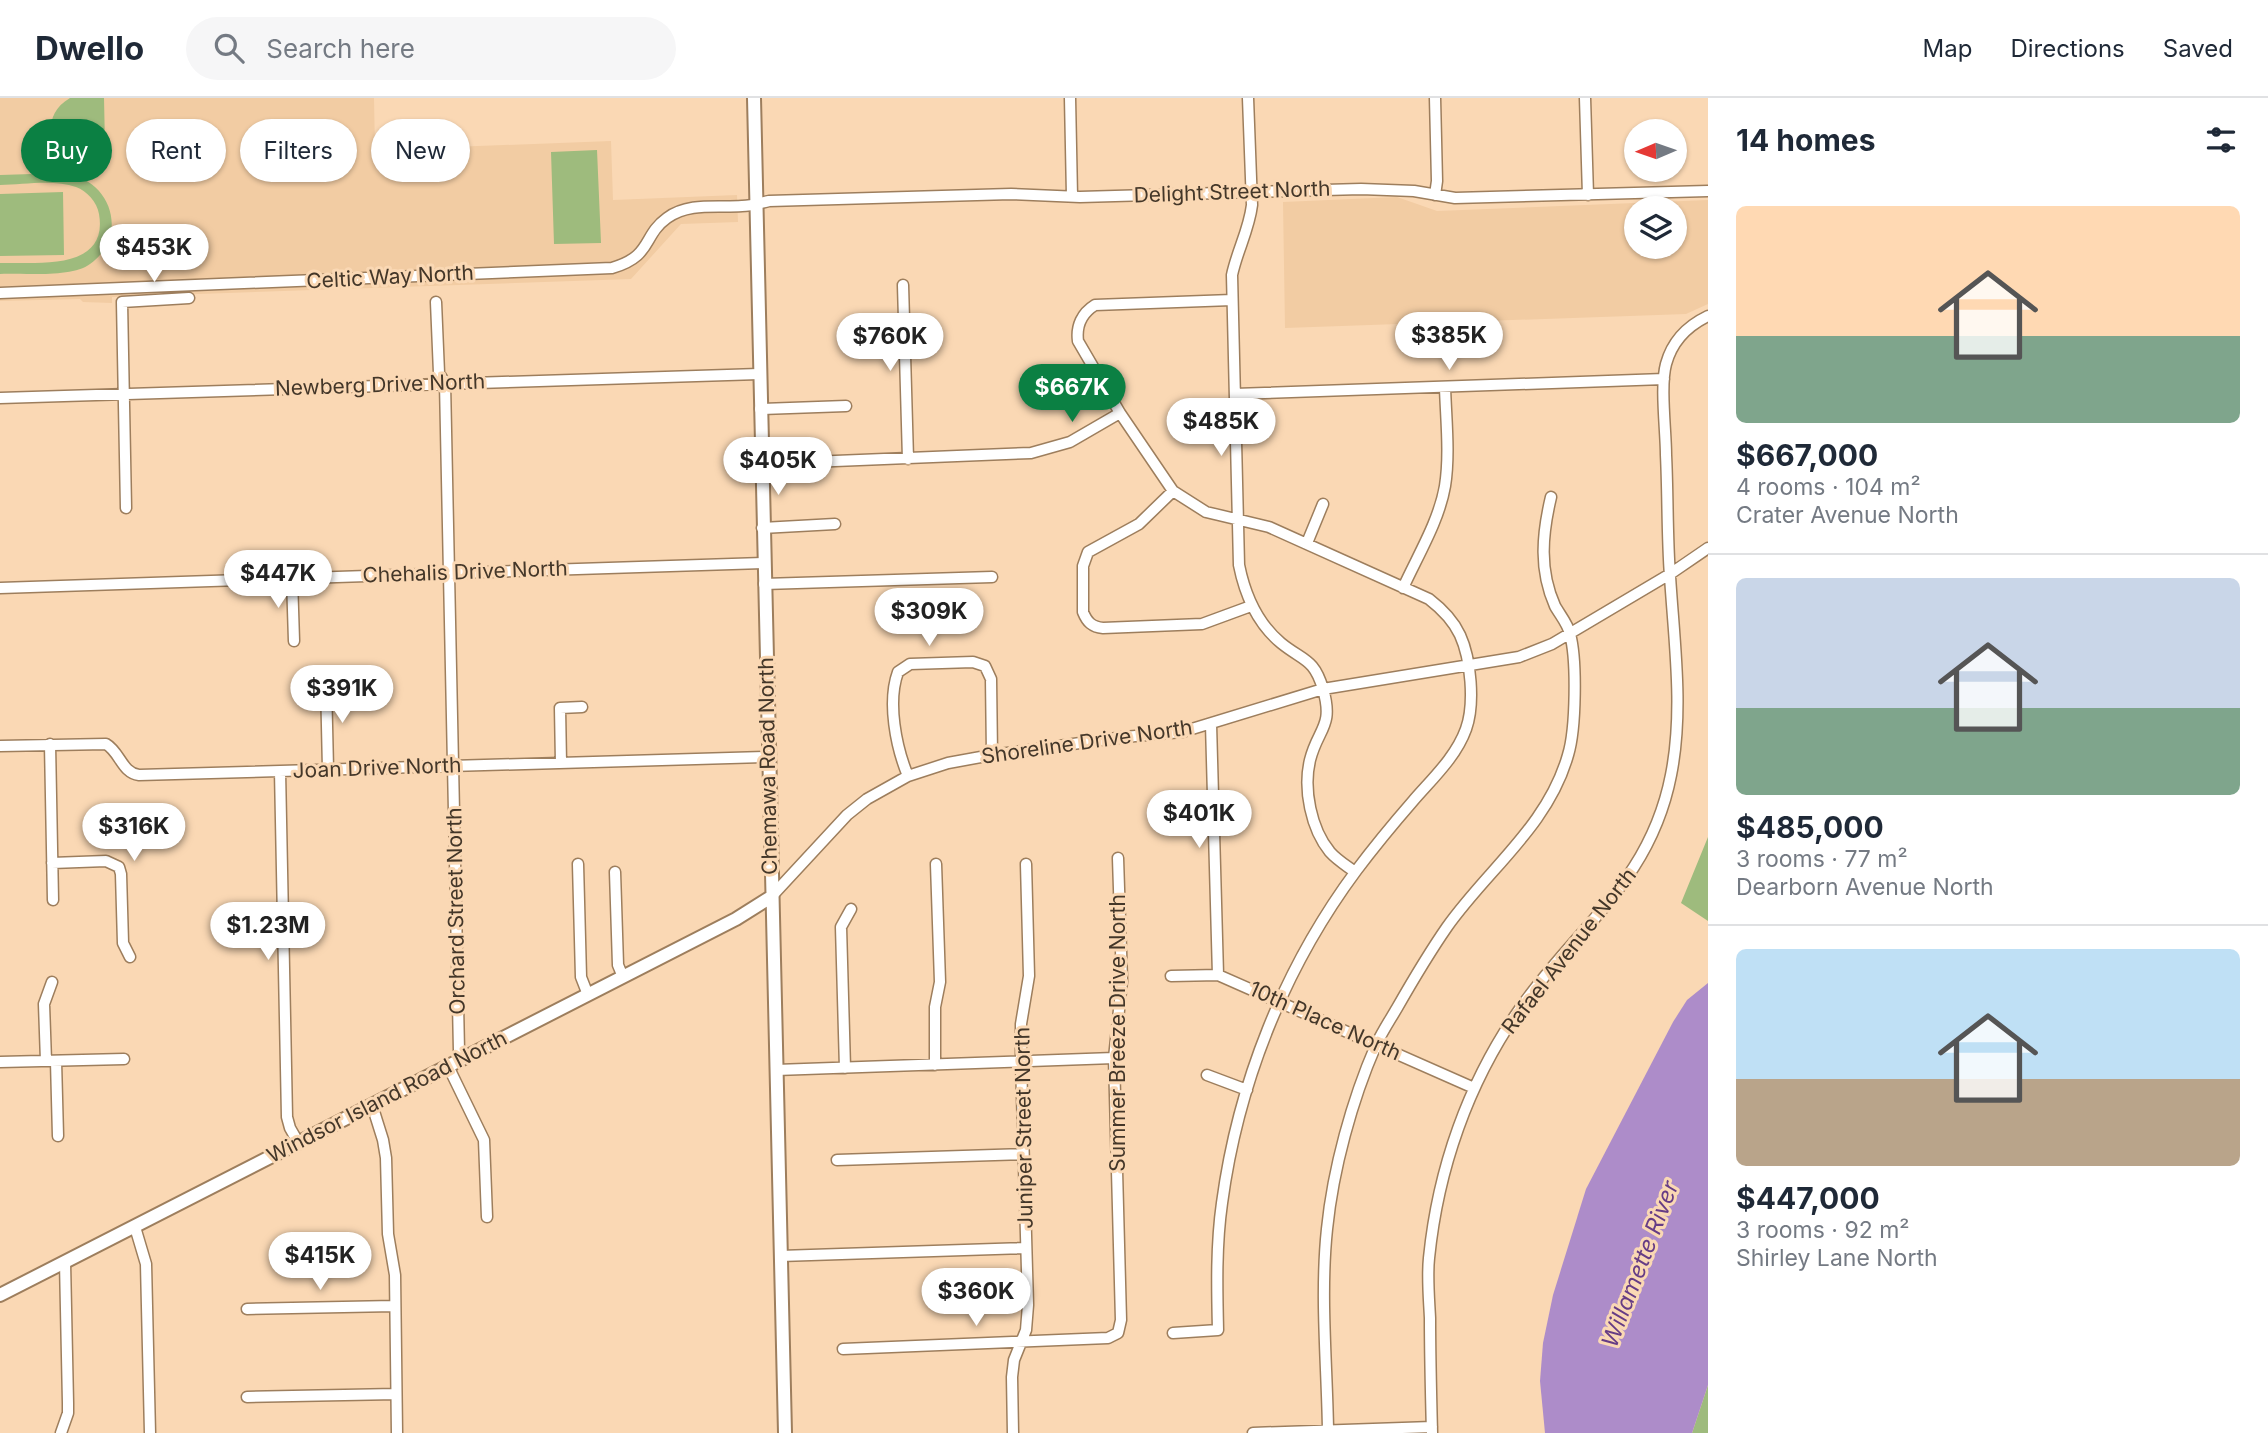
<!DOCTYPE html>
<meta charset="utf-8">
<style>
:root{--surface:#fff;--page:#f6f6f7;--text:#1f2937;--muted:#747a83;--line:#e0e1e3;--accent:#0b8043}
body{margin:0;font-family:Inter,sans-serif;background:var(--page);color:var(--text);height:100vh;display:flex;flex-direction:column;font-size:26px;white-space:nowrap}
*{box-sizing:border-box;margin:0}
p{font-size:23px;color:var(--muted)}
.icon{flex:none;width:38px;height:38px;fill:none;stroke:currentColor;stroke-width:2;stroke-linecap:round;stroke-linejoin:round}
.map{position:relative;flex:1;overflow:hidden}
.panel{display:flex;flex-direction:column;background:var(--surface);width:560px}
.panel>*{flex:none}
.hud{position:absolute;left:21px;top:21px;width:665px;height:63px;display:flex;gap:14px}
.needle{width:46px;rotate:268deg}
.buttons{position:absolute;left:1624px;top:21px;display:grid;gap:14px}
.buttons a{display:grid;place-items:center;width:63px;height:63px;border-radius:50%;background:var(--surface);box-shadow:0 2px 5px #0004;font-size:35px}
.price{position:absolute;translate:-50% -60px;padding:0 16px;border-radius:24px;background:#fff;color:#222;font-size:23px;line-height:46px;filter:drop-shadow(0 2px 4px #0008)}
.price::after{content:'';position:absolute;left:50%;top:42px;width:21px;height:16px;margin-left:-10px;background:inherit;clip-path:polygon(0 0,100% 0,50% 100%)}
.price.on{background:var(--accent);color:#fff}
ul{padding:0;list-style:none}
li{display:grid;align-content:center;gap:14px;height:371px;padding:0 28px}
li+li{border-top:2px solid var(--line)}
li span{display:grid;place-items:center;height:217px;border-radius:10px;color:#555}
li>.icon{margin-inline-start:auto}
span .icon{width:126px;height:126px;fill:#fffc;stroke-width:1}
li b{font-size:30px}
h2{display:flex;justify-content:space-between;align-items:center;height:84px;padding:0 28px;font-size:30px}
.chip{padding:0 24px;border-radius:32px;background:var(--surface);box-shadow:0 2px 5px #0004;font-size:24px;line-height:63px}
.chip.on{background:var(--accent);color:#fff}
header{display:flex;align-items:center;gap:42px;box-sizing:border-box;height:98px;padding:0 35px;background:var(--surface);border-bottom:2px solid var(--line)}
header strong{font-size:33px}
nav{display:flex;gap:38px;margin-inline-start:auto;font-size:24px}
.search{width:490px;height:63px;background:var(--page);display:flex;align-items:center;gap:18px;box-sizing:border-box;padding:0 24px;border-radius:38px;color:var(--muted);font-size:26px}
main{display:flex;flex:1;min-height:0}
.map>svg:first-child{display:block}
.built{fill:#f2cca3;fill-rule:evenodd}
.green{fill:#9ebb7d}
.water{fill:#ad8cc9}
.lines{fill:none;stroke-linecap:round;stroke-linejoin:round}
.minor-casing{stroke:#9d7e5d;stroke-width:13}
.tertiary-casing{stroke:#9d7e5d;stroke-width:16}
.minor{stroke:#fff;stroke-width:10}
.tertiary{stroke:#fff;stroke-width:12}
.labels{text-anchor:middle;stroke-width:6;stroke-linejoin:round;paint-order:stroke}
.street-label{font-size:21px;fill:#443729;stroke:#fad8b4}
.water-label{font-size:23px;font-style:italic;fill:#663c85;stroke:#fad8b4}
</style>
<header>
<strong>Dwello</strong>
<div class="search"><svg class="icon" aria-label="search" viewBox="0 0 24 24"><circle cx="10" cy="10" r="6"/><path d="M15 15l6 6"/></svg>Search here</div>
<nav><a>Map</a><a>Directions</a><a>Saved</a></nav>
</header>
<main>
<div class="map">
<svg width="1708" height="1335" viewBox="0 0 1708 1335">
<rect width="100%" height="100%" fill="#fad8b4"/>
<!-- built -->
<path class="built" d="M 0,0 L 374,0 L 375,52 L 611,43 L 613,102 L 737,97 L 738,124 L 681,126 L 631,181 L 112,199 L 112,205 L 83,204 L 80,201 L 0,203 Z
M 1397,99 L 1437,113 L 1708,102 L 1708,206 L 1686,216 L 1285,230 L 1283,104 ZM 1636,110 L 1675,110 L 1675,149 L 1636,149 Z"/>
<!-- green -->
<path class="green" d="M 70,0 L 104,0 L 105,47 L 103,51 L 53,54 C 49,31 48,13 70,0 Z
M 597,52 L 601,145 L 554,146 L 551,54 Z
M 64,75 C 111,81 130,137 90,166 C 72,180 23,175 0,176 L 0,165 C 35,164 109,174 99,116 C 97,104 87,93 76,89 C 53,81 23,87 0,87 L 0,77 Z
M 63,94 L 64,157 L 0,158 L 0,96 Z
M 1708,739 L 1708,823 L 1681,805 Z
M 1708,1287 L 1708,1335 L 1692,1335 Z"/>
<!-- water -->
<path class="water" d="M 1708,885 L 1708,1287 L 1692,1335 L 1545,1335 L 1540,1283 L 1543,1245 L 1553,1197 L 1586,1091 L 1673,924 L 1687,902 Z"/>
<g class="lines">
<defs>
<path id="minor" d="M 1070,0 L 1072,98
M 1248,0 L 1252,107 C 1249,132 1237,153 1232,177 L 1239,467 C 1245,497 1257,525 1281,545 C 1303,563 1314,560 1323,591 C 1334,629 1318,630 1310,662 C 1303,691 1311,731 1330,754 C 1337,762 1347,768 1355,774
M 1435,0 L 1437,83 L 1435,97
M 1585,0 L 1588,97
M 903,187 L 908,361
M 0,195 L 612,170 C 653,158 642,138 667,120 C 689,104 717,110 742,108 C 751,108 760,105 769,103 L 1011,96 L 1080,99 L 1361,91 L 1414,93 L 1455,100 L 1708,93
M 436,204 L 439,275 L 445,285 L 459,953 L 461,961
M 1235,296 L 1664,281
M 0,300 L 759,276
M 760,311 L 846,308
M 761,366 L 1031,355 L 1070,344 L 1120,315
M 1173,393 L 1139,426 L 1088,454 L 1083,468 L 1083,514 C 1087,524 1092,529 1103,530 L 1202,526 L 1251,508
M 126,410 L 122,204 L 189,200
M 762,430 L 835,426
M 1307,445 L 1323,406
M 292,480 L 294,543
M 764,486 L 992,479
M 0,490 L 763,465
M 1403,490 C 1418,457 1439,423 1445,388 C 1450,356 1446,322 1445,289
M 326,584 L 328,671
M 1211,626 L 1218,877
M 50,646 L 53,802
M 0,648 L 106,646 C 120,654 122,675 139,677 L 767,659
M 561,665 L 560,610 L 582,609
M 280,673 L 287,1019 L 290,1030 L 298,1044
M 908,678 C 896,649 887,604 898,574 L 910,566 L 973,564 L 985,568 L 991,581 L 992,657
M 52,765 L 106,763 L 119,769 L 121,776 L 123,845 L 130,859
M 578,766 L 581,879 L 588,897
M 615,774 L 618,867 L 623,879
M 771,799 L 847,717 L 867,701 L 908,678 L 948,665 L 992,657 L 1124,639 L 1182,634 L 1323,591 L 1519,559 L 1552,546 L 1670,476 L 1708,450
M 1171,878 L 1218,877 L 1474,990
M 46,963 L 44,906 L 52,884
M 56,963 L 58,1038
M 0,964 L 124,961
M 935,967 L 935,909 L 940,884 L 936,766
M 448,968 L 484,1042 L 487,1119
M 845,970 L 841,829 L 851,811
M 776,972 L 1114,960
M 1207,977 L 1247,992
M 372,1007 L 383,1042 L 386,1060 L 388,1136 L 395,1177 L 397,1335
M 837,1062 L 1022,1056
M 135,1129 L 146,1166 L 150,1335
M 780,1158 L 1025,1150
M 247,1211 L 394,1208
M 1173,1235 L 1218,1232 C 1217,1190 1216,1147 1222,1105 C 1238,986 1284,870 1356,773 C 1374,749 1393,726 1413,703 C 1432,681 1456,659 1466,631 C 1475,606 1471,561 1460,537 C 1453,522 1442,511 1429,501 L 1269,429 L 1206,414 L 1173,393 L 1120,315 L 1078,243 C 1076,228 1082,215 1095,207 L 1232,202
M 843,1251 L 1108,1240 L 1118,1235 L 1121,1222 L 1114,960 L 1122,883 L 1118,760
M 247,1299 L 396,1296
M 1328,1332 C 1327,1266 1320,1197 1327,1131 C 1333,1071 1352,1002 1376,947 C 1382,934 1390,922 1397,910 C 1413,882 1429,855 1447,829 C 1488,771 1548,728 1568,657 C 1576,631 1577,562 1570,536 C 1568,526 1560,517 1555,508 C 1539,472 1542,437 1551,399
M 61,1335 L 68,1315 L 68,1305 L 65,1164
M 1013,1335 L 1012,1279 L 1014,1262 L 1026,1232 L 1028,1207 L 1021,963 L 1021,926 L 1029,878 L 1026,766
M 1253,1335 L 1432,1329
M 1432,1335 C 1431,1297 1430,1258 1430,1220 C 1429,1200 1427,1179 1429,1160 C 1438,1071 1468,985 1519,912 C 1576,829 1650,785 1671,677 C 1684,612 1674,543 1670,478 C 1667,438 1668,397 1666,357 C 1666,333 1660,288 1666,266 C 1672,244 1687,228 1708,218"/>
<path id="tertiary" d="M 754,0 L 785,1335
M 0,1197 L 736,821 L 771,799"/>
</defs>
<!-- minor casing -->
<use href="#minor" class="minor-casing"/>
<!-- tertiary casing -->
<use href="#tertiary" class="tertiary-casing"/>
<!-- minor -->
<use href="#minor" class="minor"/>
<!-- tertiary -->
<use href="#tertiary" class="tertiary"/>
</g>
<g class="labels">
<!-- street labels -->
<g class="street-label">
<text transform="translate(1232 94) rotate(-2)" y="7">Delight Street North</text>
<text transform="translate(390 179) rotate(-3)" y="7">Celtic Way North</text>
<text transform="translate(380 287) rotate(-2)" y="7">Newberg Drive North</text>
<text transform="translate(465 474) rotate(-2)" y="7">Chehalis Drive North</text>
<text transform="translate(1087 644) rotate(-8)" y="7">Shoreline Drive North</text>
<text transform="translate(768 668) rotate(-91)" y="7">Chemawa Road North</text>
<text transform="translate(377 670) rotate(-2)" y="7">Joan Drive North</text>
<text transform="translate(456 813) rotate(-91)" y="7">Orchard Street North</text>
<text transform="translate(1569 853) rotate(-52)" y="7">Rafael Avenue North</text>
<text transform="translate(1325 923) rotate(24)" y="7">10th Place North</text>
<text transform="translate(1118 935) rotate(-90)" y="7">Summer Breeze Drive North</text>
<text transform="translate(387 999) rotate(-27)" y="7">Windsor Island Road North</text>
<text transform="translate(1024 1030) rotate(-91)" y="7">Juniper Street North</text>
</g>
<!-- water labels -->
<g class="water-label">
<text transform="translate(1640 1166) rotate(-69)" y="8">Willamette River</text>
</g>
</g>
</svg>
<div class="buttons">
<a><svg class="needle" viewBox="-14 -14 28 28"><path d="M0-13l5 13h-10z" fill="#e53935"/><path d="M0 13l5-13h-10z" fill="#747a83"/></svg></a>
<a><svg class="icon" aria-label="layers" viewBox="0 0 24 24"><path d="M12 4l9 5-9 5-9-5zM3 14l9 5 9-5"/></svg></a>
</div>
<b class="price" style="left:154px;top:186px">$453K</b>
<b class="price" style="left:1449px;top:274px">$385K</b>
<b class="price" style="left:890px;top:275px">$760K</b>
<b class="price on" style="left:1072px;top:326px">$667K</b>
<b class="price" style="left:1221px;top:360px">$485K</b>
<b class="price" style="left:778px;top:399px">$405K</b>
<b class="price" style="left:278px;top:512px">$447K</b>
<b class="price" style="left:929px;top:550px">$309K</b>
<b class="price" style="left:342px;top:627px">$391K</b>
<b class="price" style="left:1199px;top:752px">$401K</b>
<b class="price" style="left:134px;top:765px">$316K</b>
<b class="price" style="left:268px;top:864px">$1.23M</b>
<b class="price" style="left:320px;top:1194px">$415K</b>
<b class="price" style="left:976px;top:1230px">$360K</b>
<div class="hud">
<a class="chip on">Buy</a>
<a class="chip">Rent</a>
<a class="chip">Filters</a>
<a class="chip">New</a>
</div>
</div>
<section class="panel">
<h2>14 homes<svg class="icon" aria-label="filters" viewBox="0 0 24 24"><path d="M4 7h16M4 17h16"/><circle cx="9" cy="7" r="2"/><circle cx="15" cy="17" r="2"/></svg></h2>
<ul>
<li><span style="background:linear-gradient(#ffd9b3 60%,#7fa58c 0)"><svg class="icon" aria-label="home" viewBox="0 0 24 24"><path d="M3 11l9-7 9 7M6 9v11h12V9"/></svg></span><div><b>$667,000</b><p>4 rooms · 104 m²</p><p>Crater Avenue North</p></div></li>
<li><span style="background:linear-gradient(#c9d6e8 60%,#7fa58c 0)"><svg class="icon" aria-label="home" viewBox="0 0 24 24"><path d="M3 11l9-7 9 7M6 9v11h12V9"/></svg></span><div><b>$485,000</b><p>3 rooms · 77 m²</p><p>Dearborn Avenue North</p></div></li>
<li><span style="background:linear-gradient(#bfe0f5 60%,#b9a48a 0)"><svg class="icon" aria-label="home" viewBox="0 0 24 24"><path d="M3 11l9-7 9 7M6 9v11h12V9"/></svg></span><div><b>$447,000</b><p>3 rooms · 92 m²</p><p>Shirley Lane North</p></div></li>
</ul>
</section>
</main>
